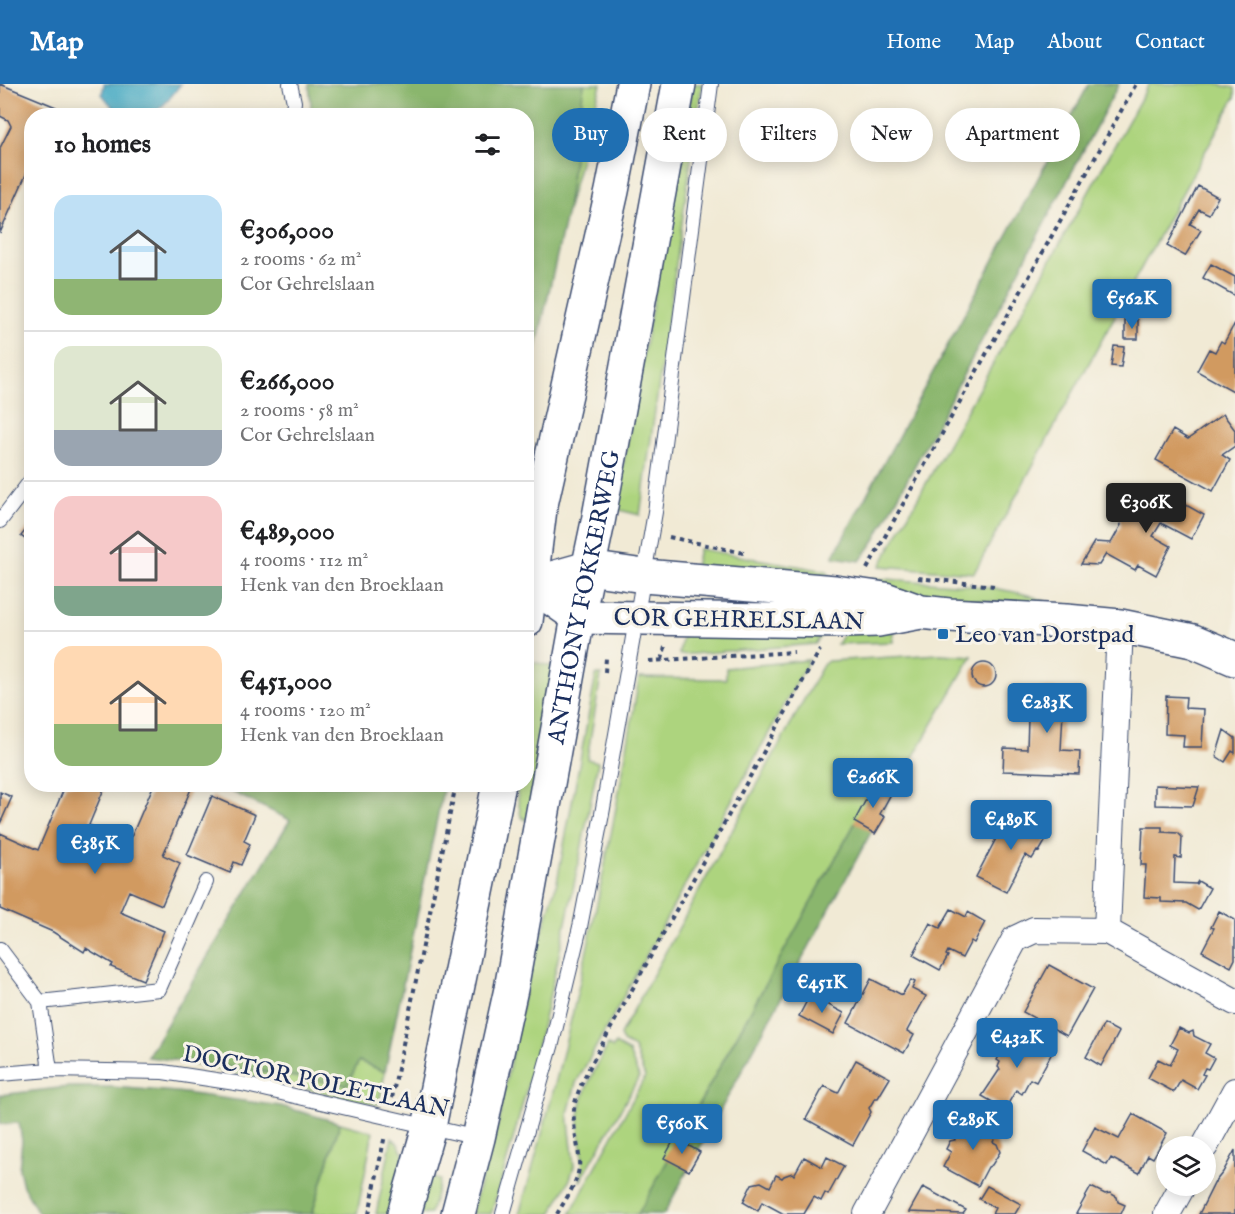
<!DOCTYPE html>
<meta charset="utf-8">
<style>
:root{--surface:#fff;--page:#f2f2f2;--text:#202124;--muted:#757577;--line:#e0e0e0;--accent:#1f6fb2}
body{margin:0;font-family:"IM FELL English",serif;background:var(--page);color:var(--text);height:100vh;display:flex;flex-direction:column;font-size:22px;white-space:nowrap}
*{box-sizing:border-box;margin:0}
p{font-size:20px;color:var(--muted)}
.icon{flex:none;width:33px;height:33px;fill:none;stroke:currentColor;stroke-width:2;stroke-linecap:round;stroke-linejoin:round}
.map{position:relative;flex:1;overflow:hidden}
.side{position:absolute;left:24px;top:24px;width:510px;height:684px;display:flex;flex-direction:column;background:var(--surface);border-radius:24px;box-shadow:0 3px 15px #0003}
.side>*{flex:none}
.guide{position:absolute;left:552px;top:24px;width:570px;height:54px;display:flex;gap:12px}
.controls{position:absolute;left:1156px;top:1052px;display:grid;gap:12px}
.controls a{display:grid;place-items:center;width:60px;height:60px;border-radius:50%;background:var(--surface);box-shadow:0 3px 15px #0003;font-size:30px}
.price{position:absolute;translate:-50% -51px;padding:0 14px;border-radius:6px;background:var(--accent);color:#fff;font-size:20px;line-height:39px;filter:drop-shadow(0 2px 3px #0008)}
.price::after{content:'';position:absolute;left:50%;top:36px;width:18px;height:14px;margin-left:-9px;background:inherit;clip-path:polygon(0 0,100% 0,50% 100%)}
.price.current{background:#222;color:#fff}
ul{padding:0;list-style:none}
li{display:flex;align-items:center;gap:18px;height:150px;padding:0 30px}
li+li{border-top:2px solid var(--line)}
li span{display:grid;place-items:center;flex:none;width:168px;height:120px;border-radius:18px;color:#555}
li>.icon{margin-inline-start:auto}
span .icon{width:72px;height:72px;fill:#fffc;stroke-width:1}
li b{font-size:26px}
h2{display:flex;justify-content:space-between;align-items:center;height:72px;padding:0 30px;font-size:26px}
.pill{padding:0 21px;border-radius:27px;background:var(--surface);box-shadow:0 3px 15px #0003;font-size:21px;line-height:54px}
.pill.current{background:var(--accent);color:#fff}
header{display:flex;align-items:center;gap:36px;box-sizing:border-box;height:84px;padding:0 30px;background:var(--accent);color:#fff}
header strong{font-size:28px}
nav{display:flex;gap:33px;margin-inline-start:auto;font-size:21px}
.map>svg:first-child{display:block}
.green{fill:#add47e;stroke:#64826e;stroke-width:1.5}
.forest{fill:#8ab66d;stroke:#527266;stroke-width:1.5}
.water{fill:#42a8c2;stroke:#2e6c90;stroke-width:1.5}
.building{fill:#d19a60}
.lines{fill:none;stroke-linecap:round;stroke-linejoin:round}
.lane-casing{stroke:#3b4b70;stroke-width:16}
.street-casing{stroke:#3b4b70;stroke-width:28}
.secondary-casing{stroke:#3b4b70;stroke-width:36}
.path{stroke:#3b4b70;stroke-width:4;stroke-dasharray:4.5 4.5;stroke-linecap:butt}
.lane{stroke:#fff;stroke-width:14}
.street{stroke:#fff;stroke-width:26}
.secondary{stroke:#fff;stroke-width:33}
.poi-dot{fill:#1f6fb2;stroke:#f7f3e8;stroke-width:2}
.labels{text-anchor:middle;stroke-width:6;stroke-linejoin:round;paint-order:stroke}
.street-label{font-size:24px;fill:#1b2f5e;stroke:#f7f3e8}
.poi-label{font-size:24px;fill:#1b2f5e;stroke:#f7f3e8;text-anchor:start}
</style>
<header>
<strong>Map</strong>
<nav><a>Home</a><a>Map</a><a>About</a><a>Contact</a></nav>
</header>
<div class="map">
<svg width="1235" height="1130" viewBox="0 0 1235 1130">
<rect width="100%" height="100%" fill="#f7f3e8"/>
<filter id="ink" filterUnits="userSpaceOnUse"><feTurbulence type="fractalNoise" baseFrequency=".0167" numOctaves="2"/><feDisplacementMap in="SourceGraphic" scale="12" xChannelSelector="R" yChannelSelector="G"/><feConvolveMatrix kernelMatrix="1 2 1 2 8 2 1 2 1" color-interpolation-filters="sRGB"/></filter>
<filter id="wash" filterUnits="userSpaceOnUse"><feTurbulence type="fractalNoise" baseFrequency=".008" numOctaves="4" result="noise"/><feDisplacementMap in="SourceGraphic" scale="24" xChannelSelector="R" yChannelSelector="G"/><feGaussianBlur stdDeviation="1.35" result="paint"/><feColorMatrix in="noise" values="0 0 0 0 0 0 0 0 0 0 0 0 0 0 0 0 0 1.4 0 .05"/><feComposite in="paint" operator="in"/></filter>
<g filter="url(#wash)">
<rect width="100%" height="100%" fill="#f1ead5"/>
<!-- green -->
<path class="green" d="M 584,0 L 601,0 L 567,127 Z
M 693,0 L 702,0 L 640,431 L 615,425 Z
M 1149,0 L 1216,0 L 1235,4 L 1235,13 L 974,489 L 880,482 Z
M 699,465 L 820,486 L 827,487 L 830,492 L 694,487 Z
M 873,494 C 914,498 1018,500 1050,520 L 1048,523 L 868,505 Z
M 827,545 L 815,560 L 680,571 L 679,570 L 683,547 Z
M 846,545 L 893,546 L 893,558 L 837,560 Z
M 940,570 L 972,572 L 894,706 L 879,696 L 638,1130 L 570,1130 L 645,993 L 634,964 L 623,958 L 620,951 L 823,581 L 828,577 Z
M 809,576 L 576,999 L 568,1029 L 574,1082 L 570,1095 L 551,1130 L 519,1130 C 572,954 609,775 639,594 L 726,595 L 726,584 Z
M 534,578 L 556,583 L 528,737 L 521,733 L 517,709 L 518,701 L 526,700 L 527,625 Z
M 596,591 L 601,591 L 587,675 L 598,678 C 570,830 537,982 491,1130 L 471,1130 L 501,1029 L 500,1027 L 524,910 L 557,798 Z
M 615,960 L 629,968 L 639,993 L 580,1098 C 587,1075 578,1061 579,1038 C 579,1010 595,986 608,961 L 613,964 Z
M 161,973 L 347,1001 L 359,977 L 385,988 L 379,1020 L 375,1020 Z
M 340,1039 L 373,1048 L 357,1130 L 312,1130 Z
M 392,1054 L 397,1058 L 404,1071 L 391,1130 L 376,1130 Z
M 430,1093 L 440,1096 L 430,1130 L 419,1130 Z"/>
<!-- forest -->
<path class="forest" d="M 309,0 L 584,0 L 567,127 L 527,305 L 526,32 L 308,31 L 311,22 Z
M 1089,0 L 1119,0 L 875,456 L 860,477 L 833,473 Z
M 879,696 L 894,706 L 664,1130 L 638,1130 Z
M 218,701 L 444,701 L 385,988 L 359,977 L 347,1001 L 254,986 L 147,973 L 290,736 Z
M 68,1003 L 111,1003 L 177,1008 L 281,1022 L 340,1039 L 312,1130 L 39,1130 L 23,1102 L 19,1085 L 22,1057 L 19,1039 L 0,1040 L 0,1011 Z"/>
<!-- water -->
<path class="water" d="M 104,0 L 181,0 C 174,8 167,19 159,25 C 148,34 131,33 118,27 C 112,24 106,15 102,10 Z"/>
<g id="blocks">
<!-- building -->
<path class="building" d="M 0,0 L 56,23 L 52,32 L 32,32 L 32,77 L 0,149 L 0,64 L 11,42 L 8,36 L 0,32 Z
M 1198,102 L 1218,113 L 1209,130 L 1199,125 L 1190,140 L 1201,146 L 1185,172 L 1167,162 Z
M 1211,180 L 1235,193 L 1235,212 L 1203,194 Z
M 1125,236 L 1138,236 L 1138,255 L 1125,255 Z
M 1235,239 L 1235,308 L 1197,287 L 1209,265 L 1215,268 L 1221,257 L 1224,259 Z
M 1114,262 L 1124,263 L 1121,283 L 1111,282 Z
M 1223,330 L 1235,346 L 1235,362 L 1222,371 L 1230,376 L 1213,407 L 1156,376 L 1173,346 L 1188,355 Z
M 1161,407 L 1204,431 L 1191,455 L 1161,439 L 1153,452 L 1171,462 L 1156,491 L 1138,481 L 1135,486 L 1106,470 L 1099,481 L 1081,480 L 1094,458 L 1111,459 L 1121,441 L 1119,434 L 1123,425 L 1131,423 L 1136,425 L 1142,414 L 1153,421 Z
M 32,438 L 32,460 L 21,452 Z
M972 591a12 12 0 1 1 24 0a12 12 0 1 1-24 0Z
M 1029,604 L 1083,606 L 1082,629 L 1063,628 L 1061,666 L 1080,667 L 1079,690 L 1003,687 L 1004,664 L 1027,665 Z
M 1166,612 L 1186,613 L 1185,624 L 1204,625 L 1202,663 L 1183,663 L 1184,651 L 1165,650 Z
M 1224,646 L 1235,654 L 1235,669 L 1232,667 L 1225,678 L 1216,672 Z
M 875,699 L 892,708 L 880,730 L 885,733 L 875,750 L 854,738 Z
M 66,700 L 106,700 L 89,741 L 129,758 L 154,700 L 193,700 L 163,771 L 180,779 L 162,821 L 129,807 L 120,828 L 164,847 L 143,896 L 111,883 L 113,880 L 86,864 L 84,868 L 53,848 L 0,825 L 0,749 L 38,766 Z
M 1155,701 L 1199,703 L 1193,722 L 1155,721 Z
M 0,708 L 12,713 L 0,740 Z
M 212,712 L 255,731 L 244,757 L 250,760 L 241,781 L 234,778 L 230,789 L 187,771 Z
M 1010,728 L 1047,748 L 1043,755 L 1046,756 L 1039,768 L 1037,767 L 1032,775 L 1025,771 L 1006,808 L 976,793 Z
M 1143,743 L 1162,743 L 1162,748 L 1178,749 L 1182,753 L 1181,774 L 1175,773 L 1174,799 L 1196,800 L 1198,797 L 1210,804 L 1198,826 L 1186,819 L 1161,818 L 1161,814 L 1144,813 L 1146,781 L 1141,781 Z
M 951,825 L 966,833 L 968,828 L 985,838 L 974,859 L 971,857 L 962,874 L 948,867 L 946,871 L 948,872 L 940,886 L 913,871 L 930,839 L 940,844 Z
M 1219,827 L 1235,836 L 1235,875 L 1231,883 L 1202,867 L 1214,844 L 1211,843 Z
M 1049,881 L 1093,905 L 1067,952 L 1023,928 Z
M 871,895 L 902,911 L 911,896 L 915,898 L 912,905 L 926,912 L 907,947 L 914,951 L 904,969 L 848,939 Z
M 810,911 L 844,929 L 833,950 L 799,932 Z
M 1104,940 L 1119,948 L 1101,982 L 1086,973 Z
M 1179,944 L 1189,949 L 1193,947 L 1194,952 L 1210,960 L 1205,969 L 1214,974 L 1208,985 L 1205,984 L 1202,990 L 1205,991 L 1197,1005 L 1181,996 L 1174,1008 L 1148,994 L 1158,975 L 1170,981 L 1178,965 L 1170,961 Z
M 1012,949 L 1027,957 L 1030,954 L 1053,967 L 1036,998 L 1030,995 L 1022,1010 L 1016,1006 L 1005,1025 L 982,1012 L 1000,985 L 998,983 L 1000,978 L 997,976 Z
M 856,976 L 890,994 L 878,1014 L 875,1014 L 869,1024 L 871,1028 L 853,1061 L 806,1035 L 824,1002 L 838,1009 Z
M 1133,1030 L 1167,1049 L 1153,1074 L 1148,1071 L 1139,1089 L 1111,1074 L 1107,1081 L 1082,1067 L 1095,1043 L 1119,1055 Z
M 971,1031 L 999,1047 L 993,1058 L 997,1060 L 1000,1068 L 992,1081 L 988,1083 L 978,1102 L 943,1083 L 951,1068 L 946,1065 L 950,1057 L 955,1056 L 954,1051 L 958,1043 L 963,1046 Z
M 675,1054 L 700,1068 L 689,1087 L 664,1074 Z
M 1235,1066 L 1235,1130 L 1199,1130 L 1215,1098 L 1223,1088 Z
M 804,1073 L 822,1083 L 827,1073 L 844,1082 L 828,1111 L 825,1109 L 821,1117 L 814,1113 L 804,1130 L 784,1130 L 762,1118 L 758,1127 L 743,1118 L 752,1100 L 761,1098 L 770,1103 L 776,1091 L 782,1094 L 784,1092 L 792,1089 L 794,1091 Z
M 987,1102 L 1021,1120 L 1015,1130 L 992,1130 L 995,1124 L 979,1115 Z
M 923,1103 L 966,1126 L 963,1130 L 909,1128 Z
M 1091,1103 L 1105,1110 L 1110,1109 L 1117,1113 L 1118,1118 L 1125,1121 L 1121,1130 L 1076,1130 Z"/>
</g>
</g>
<g filter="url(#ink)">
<use href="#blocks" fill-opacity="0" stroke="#3b4b70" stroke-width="1.5"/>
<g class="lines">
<defs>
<path id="lane" d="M 290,0 L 294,18 L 292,32
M 0,437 L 32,395
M 0,865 L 40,918 L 50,986
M 40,918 L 159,905 L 206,798
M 0,990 L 50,986 L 163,988 L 242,1000 L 478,1054
M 503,1130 L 552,959 L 580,843 L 602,730 L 655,428 L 711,0"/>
<path id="street" d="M 1120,542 L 1107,847 L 1235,918
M 1205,1062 L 1235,1007
M 867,1130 L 1015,855 L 1034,846 L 1107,847
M 1167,1130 L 1183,1101"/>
<g id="secondary">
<path d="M 921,528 L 878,536 L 846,537 L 578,533 L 531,500 L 588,484 L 644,492 L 835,508 L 885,515 L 921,528 L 949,531 L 1066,537 L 1120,542 L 1193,557 L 1235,575"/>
<path d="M 526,537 L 540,425 L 612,107 L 633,0"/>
<path d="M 404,1130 L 429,1043 L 499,700"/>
<path id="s1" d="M 458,1130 L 478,1054 L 511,905 L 578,533 L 598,438 L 679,0"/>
</g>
</defs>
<!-- lane casing -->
<use href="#lane" class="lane-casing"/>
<!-- street casing -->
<use href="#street" class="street-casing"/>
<!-- secondary casing -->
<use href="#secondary" class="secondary-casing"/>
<!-- path -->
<path class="path" d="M 669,453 L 744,469
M 867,485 L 1136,0
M 918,494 L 994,502
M 662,576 L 665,563
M 649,577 L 794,568
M 605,588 L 606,574
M 392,1014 L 456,700
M 369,1130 L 385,1051
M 557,1130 C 565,1116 577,1100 579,1084 C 581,1062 570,1043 575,1019 C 581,995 596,973 607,951 L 820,566"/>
<!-- lane -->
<use href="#lane" class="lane"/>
<!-- street -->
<use href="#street" class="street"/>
<!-- secondary -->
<use href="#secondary" class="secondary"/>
</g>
</g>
<!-- markers -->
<rect class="poi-dot" x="937" y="544" width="12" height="12" rx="3"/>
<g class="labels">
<!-- street labels -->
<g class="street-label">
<text dy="8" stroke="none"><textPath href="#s1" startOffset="630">ANTHONY FOKKERWEG</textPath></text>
<text transform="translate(739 535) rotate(1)" y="8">COR GEHRELSLAAN</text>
<text transform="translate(316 997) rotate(12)" y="8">DOCTOR POLETLAAN</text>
</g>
<!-- poi labels -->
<g class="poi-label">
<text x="955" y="558">Leo van Dorstpad</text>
</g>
</g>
</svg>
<div class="controls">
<a><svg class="icon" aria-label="layers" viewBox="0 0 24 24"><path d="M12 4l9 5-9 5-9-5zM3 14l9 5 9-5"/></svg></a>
</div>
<b class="price" style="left:1132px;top:246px">€562K</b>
<b class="price current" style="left:1146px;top:450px">€306K</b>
<b class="price" style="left:1047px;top:650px">€283K</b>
<b class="price" style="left:873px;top:725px">€266K</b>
<b class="price" style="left:1011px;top:767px">€489K</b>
<b class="price" style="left:95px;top:791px">€385K</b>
<b class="price" style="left:822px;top:930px">€451K</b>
<b class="price" style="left:1017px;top:985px">€432K</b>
<b class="price" style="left:973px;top:1067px">€289K</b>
<b class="price" style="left:682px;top:1071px">€560K</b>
<div class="guide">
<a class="pill current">Buy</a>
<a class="pill">Rent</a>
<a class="pill">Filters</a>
<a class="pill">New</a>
<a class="pill">Apartment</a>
</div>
<section class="side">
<h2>10 homes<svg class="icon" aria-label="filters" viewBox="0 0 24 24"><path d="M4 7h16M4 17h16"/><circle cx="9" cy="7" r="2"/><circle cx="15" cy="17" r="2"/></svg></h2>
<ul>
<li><span style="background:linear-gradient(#bfe0f5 70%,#8fb573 0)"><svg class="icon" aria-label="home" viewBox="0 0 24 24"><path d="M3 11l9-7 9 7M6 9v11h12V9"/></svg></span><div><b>€306,000</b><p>2 rooms · 62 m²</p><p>Cor Gehrelslaan</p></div></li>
<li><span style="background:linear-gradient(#dfe7d0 70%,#9aa5b1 0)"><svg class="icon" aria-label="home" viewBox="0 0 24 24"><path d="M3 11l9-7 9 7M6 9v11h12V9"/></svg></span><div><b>€266,000</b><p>2 rooms · 58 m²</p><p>Cor Gehrelslaan</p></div></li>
<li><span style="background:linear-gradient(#f6c9c9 75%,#7fa58c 0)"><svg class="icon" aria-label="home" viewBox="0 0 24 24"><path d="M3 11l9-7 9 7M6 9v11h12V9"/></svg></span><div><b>€489,000</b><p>4 rooms · 112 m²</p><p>Henk van den Broeklaan</p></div></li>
<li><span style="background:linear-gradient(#ffd9b3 65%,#8fb573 0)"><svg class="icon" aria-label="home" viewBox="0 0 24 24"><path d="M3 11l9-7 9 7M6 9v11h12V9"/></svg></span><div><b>€451,000</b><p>4 rooms · 120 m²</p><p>Henk van den Broeklaan</p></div></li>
</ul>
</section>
</div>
